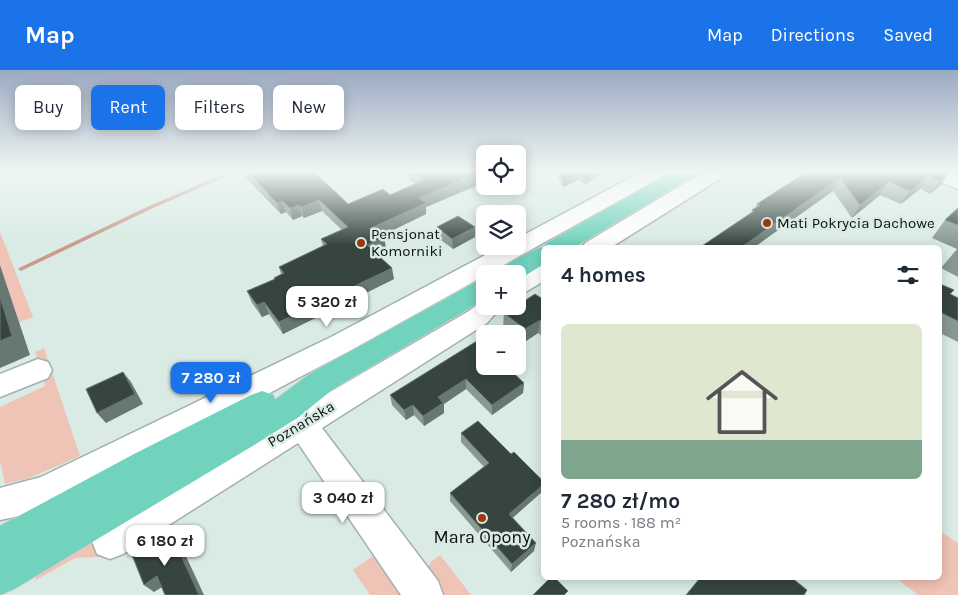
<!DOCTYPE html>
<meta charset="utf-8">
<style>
:root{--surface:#fff;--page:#f2f2f3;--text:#1f2937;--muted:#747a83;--accent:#1a73e8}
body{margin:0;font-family:Karla,sans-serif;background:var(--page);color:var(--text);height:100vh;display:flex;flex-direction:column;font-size:19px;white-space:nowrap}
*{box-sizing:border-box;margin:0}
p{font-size:16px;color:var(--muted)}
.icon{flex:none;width:28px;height:28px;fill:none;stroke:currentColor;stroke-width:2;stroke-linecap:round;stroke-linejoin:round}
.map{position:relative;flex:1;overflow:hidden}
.sheet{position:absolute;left:541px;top:175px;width:401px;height:335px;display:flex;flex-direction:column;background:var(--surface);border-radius:8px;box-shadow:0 2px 12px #0003}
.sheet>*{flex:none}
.hud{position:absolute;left:15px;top:15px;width:451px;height:45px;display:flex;gap:10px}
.buttons{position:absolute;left:476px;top:75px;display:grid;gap:10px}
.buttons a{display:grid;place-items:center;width:50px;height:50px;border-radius:8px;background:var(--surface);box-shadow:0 2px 12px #0003;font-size:25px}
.price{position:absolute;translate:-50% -42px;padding:0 11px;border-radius:10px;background:#fff;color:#222;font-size:16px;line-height:32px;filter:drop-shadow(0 1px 2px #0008)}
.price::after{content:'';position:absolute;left:50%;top:30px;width:15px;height:11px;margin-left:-8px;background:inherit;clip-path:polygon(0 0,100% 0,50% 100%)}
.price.current{background:var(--accent);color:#fff}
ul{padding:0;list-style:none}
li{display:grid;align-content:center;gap:10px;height:265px;padding:0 20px}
li span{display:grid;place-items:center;height:155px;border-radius:8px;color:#555}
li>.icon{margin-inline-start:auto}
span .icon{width:90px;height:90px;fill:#fffc;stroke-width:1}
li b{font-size:21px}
h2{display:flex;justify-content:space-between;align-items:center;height:60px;padding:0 20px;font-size:21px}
.chip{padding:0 18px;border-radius:8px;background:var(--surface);box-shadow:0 2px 12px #0003;font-size:18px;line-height:45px}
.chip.current{background:var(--accent);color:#fff}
header{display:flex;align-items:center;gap:30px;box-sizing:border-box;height:70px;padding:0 25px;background:var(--accent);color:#fff}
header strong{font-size:24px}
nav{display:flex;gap:28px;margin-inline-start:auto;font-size:18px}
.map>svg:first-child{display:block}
.green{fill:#efc3b5}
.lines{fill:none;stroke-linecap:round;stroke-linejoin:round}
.stream{fill:#ca9a8a;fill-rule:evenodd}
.minor-casing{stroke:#a0b2ab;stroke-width:3}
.major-casing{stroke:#cacbca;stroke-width:2}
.minor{fill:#fff;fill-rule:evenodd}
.major{fill:#71d3be;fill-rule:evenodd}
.wall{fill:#889892}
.shaded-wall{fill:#677771}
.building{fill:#364540;stroke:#677771}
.poi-dot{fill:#9c360e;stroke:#d9ebe4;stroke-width:2}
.labels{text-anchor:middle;stroke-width:5;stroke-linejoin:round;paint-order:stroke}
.poi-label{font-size:15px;fill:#0c1210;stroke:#d9ebe4;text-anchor:start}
.street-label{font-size:15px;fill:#0c1210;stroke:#d9ebe4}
.near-poi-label{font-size:18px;fill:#0c1210;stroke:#d9ebe4}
</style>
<header>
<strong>Map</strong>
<nav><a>Map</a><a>Directions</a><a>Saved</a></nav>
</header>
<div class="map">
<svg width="958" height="525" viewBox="0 0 958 525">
<rect width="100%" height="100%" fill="#d9ebe4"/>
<!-- green -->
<path class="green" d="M 0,162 L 33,247 L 19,252 L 0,195 Z
M 44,278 L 80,386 L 27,409 L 5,414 L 0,391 L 0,337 L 45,316 L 42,305 L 43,304 L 35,282 Z
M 940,461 L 958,473 L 958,525 L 918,525 L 896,508 L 940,508 Z
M 90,464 L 114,486 L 75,488 L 36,510 L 35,507 Z
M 377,483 L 407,525 L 370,525 L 353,500 Z
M 440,485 L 471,525 L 442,525 L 427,499 L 431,492 Z"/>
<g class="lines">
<!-- stream -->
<path class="stream" d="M 231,101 L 238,101 L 151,139 L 23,200 L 21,201 L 18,199 L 19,198 L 147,137 Z"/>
<defs>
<path id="minor" d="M 643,101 L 667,101 L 665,105 L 351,280 L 215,352 L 60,431 L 19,446 L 0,450 L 0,418 L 41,407 L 333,266 L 502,176 L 518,176 L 518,168 Z
M 705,101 L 728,101 L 726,105 L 610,178 L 582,178 L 585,173 Z
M 919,101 L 946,101 L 958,106 L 958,119 L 921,105 Z
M 544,193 L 544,211 L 527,221 L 518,223 L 518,205 Z
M 485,229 L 485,236 L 502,236 L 487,253 L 322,358 L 438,511 L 443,525 L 401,525 L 298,373 L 123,484 L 110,489 L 97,484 L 92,471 L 97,458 L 469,241 Z
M 38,289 L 48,292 L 52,300 L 48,308 L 0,327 L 0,304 Z"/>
<path id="major" d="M 673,101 L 698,101 L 695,105 L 573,178 L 544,178 L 544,194 L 518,210 L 518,204 L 497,204 L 500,198 L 536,179 L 544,177 L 547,173 Z
M 485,209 L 485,229 L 333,319 L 299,347 L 256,374 L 14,519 L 0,525 L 0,456 L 134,384 L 251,325 L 262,321 L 273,325 L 275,330 L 311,303 L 476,212 Z"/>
</defs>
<!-- minor casing -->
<use href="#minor" class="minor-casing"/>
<!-- major casing -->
<use href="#major" class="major-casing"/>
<!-- minor -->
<use href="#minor" class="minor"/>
<!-- major -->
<use href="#major" class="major"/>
</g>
<!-- wall -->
<path class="wall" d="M 243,101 L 313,101 L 348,134 L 390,125 L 415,114 L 398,101 L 485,101 L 485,112 L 426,137 L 426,144 L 382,165 L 384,167 L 386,179 L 376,183 L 394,209 L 283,264 L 269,244 L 262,247 L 252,233 L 247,221 L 275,209 L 274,208 L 281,204 L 279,197 L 323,176 L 321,169 L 342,160 L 322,141 L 304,148 L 302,146 L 293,150 L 286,142 L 281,144 L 244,106 Z
M 555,101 L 608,101 L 585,114 L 578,110 L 563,117 Z
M 802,101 L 949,101 L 941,115 L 930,124 L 924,121 L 921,118 L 901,134 L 880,125 L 852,148 L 833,121 L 753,178 L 699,178 L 751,143 L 752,140 L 755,139 L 757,134 L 799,107 Z
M 952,101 L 958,101 L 958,104 Z
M 958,138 L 958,207 L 941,198 L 957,179 L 932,168 L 945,150 Z
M 437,157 L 475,157 L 475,167 L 453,179 L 437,167 Z
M 940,214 L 951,224 L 958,228 L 958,272 L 940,263 Z
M 544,230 L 544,268 L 538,263 L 523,273 L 518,268 L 518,264 L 512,264 L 503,257 L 504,243 Z
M 477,271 L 524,313 L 523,323 L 492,345 L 466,319 L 444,334 L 444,343 L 424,356 L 414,345 L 406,350 L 392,335 L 390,325 Z
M 461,363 L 543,421 L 512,448 L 534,481 L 511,502 L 450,431 L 450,423 L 484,397 L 461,372 Z"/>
<!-- shaded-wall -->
<path class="shaded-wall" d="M 483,101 L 485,101 L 485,112 L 426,137 L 426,144 L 375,169 L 373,157 L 419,128 Z
M 600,101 L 608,101 L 585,114 L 586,109 Z
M 950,102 L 941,115 L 930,124 L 940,111 Z
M 579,105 L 578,110 L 563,117 L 563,112 Z
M 930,105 L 921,118 L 901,134 L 910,121 Z
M 840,108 L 833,121 L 753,178 L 740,178 Z
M 889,112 L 880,125 L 852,148 L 860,135 Z
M 319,130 L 322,141 L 304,148 L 301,137 Z
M 282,131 L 286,142 L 281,144 L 277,133 Z
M 299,135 L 302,146 L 293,150 L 290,138 Z
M 475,157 L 475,167 L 453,179 L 452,169 Z
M 384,167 L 386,179 L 370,186 L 367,175 Z
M 0,195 L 30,285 L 0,298 Z
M 392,198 L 394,209 L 283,264 L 279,252 Z
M 264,232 L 269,244 L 262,247 L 257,235 Z
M 540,250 L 538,263 L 523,273 L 525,259 Z
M 123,302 L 131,312 L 143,334 L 106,353 L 97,343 Z
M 466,309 L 466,319 L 444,334 L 444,343 L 424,356 L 423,346 L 438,327 Z
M 524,313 L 523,323 L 492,345 L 492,335 Z
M 413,335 L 414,345 L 406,350 L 404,340 Z
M 544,414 L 543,421 L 508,452 L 509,444 Z
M 170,461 L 178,469 L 204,525 L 199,525 Z
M 536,473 L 534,481 L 511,502 L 512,494 Z
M 157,506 L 167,514 L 154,522 L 144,515 Z"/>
<!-- building -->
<path class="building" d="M 247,101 L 313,101 L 348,134 L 383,119 L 390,125 L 424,110 L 412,101 L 483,101 L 419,128 L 426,133 L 373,157 L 384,167 L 367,175 L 392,198 L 279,252 L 264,232 L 257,235 L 247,221 L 275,209 L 274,208 L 284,203 L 279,197 L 327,174 L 321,169 L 348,157 L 319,130 L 301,137 L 299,135 L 290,138 L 282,131 L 277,133 Z
M 558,101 L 600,101 L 586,109 L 579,105 L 563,112 Z
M 808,101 L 949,101 L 950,102 L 940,111 L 933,109 L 930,105 L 910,121 L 889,112 L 860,135 L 840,108 L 740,178 L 699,178 L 754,141 L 752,140 L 760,135 L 757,134 Z
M 958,138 L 958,155 L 945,150 Z
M 458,146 L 475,157 L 452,169 L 437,157 Z
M 940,214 L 954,220 L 950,224 L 958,228 L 958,251 L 940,242 Z
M 535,224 L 544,230 L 544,253 L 540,250 L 525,259 L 504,243 L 515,236 L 518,236 L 518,235 Z
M 0,227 L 12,266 L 0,271 Z
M 477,271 L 485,278 L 485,296 L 506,296 L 524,313 L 492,335 L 466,309 L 438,327 L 443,333 L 423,346 L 413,335 L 404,340 L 390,325 Z
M 123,302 L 135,324 L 97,343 L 86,319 Z
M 478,351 L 511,384 L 514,382 L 544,412 L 544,414 L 509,444 L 536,473 L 512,494 L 450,423 L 489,393 L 461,363 Z
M 170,461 L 199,525 L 165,525 L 157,506 L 144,515 L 132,485 Z
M 550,508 L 555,508 L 568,521 L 564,525 L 533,525 Z
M 700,508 L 792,508 L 807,520 L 804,525 L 686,525 Z"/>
<!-- sky -->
<linearGradient id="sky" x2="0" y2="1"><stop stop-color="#9caac2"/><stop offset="0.58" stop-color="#eef6f3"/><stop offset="1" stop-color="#eef6f3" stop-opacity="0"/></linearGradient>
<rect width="958" height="175" fill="url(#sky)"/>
<!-- markers -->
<g class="poi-dot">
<circle cx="767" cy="153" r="5"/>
<circle cx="361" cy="173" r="5"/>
<circle cx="482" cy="448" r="5"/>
</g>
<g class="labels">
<!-- poi labels -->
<g class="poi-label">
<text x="777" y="158">Mati Pokrycia Dachowe</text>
<text x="371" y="169">Pensjonat<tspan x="371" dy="17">Komorniki</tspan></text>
</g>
<!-- street labels -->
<g class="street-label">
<text transform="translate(301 354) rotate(-31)" y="5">Poznańska</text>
</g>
<!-- near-poi labels -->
<g class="near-poi-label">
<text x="482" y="473">Mara Opony</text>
</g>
</g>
</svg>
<div class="buttons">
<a><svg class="icon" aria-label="locate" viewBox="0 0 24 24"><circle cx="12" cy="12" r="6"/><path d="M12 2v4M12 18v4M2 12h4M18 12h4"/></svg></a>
<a><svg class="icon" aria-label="layers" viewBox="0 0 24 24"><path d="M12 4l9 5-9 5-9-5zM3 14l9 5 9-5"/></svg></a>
<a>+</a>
<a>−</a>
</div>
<b class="price" style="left:327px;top:258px">5 320 zł</b>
<b class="price current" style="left:211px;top:334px">7 280 zł</b>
<b class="price" style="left:343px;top:454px">3 040 zł</b>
<b class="price" style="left:165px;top:497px">6 180 zł</b>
<div class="hud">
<a class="chip">Buy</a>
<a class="chip current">Rent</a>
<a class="chip">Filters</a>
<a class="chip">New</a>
</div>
<section class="sheet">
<h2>4 homes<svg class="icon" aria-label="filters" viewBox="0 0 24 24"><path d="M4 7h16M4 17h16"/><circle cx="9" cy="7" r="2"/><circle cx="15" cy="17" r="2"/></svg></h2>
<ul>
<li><span style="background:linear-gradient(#dfe7d0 75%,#7fa58c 0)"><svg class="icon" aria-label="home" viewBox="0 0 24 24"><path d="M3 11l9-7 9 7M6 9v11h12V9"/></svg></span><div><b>7 280 zł/mo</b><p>5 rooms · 188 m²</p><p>Poznańska</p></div></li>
</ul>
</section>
</div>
